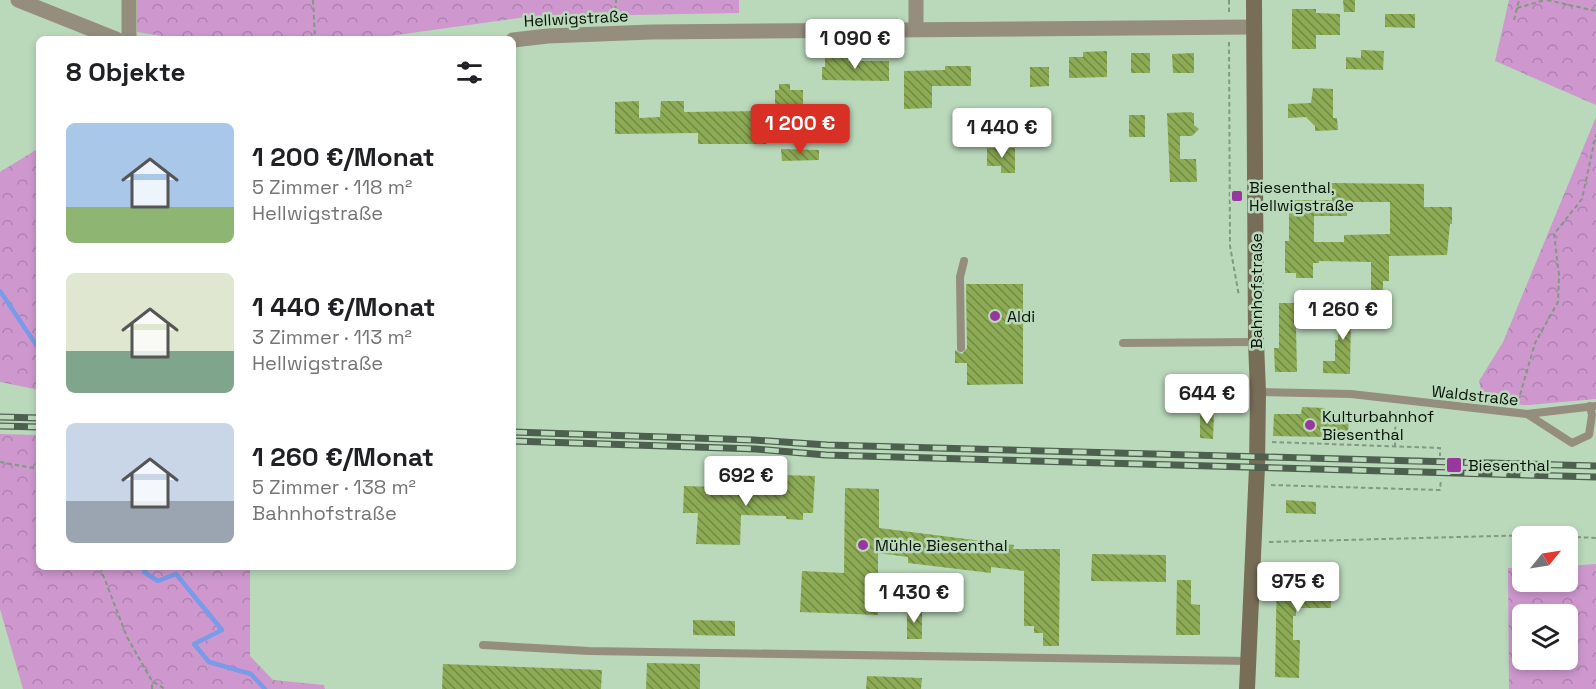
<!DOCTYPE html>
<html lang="de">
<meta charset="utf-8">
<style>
:root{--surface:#fff;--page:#f6f6f6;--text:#202124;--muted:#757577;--accent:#d93025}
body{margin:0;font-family:"Space Grotesk",sans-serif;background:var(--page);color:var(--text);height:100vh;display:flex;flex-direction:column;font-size:22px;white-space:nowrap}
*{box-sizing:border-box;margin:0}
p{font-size:20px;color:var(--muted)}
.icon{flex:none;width:33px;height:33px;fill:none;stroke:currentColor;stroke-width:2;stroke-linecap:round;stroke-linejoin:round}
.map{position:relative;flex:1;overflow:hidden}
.side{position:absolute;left:36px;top:36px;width:480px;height:534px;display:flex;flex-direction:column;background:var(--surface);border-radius:9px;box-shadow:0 3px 9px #0003}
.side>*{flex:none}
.needle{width:39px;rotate:60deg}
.tools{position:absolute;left:1512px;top:526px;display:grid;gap:12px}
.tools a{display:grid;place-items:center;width:66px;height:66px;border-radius:9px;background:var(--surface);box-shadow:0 3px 9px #0003;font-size:30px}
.price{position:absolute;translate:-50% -51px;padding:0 14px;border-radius:6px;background:#fff;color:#222;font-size:20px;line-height:39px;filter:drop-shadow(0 2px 3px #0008)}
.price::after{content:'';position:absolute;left:50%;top:36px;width:18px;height:14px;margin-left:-9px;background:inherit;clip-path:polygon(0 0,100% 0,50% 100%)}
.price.on{background:var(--accent);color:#fff}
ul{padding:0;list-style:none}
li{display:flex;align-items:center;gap:18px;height:150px;padding:0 30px}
li span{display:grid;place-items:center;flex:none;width:168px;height:120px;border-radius:9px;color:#555}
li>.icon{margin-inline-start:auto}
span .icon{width:72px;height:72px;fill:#fffc;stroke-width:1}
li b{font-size:26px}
h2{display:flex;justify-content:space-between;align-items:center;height:72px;padding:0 30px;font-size:26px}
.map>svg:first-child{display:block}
.forest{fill:url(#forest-crowns);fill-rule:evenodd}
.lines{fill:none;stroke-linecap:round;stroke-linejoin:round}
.stream{stroke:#799be8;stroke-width:4.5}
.building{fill:url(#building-back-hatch);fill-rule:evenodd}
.path{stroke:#819982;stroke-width:2;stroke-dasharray:4.5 3;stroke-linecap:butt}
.service{stroke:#958d7e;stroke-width:8}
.minor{stroke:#958d7e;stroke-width:15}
.secondary{stroke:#786d57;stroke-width:16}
.rail-casing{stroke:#4d5f4e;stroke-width:7}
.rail{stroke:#bad9bb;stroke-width:4.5;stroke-dasharray:14;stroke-linecap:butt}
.poi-dot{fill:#98379e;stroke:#bad9bb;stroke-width:2}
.labels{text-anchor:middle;stroke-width:5;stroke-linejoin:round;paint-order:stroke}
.street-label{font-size:16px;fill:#061007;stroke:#bad9bb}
.poi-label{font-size:16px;fill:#061007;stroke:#bad9bb;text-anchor:start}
</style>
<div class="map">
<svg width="1596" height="689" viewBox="0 0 1596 689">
<defs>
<pattern id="forest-crowns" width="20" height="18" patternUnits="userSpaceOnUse" patternTransform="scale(1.5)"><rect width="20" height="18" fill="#ce98cf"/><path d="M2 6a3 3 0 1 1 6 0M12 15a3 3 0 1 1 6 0" fill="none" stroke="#af82b0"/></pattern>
<pattern id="building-back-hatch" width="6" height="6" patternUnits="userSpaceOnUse" patternTransform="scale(1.5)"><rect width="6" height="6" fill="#8cab54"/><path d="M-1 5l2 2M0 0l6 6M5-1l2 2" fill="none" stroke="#708a44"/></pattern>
</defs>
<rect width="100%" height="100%" fill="#bad9bb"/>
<!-- forest -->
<path class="forest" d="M 137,0 L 739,0 L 739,13 L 526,17 L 368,39 L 181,39 L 137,32 Z
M 1509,0 L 1596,0 L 1596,105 L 1495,61 Z
M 1596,117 L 1596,399 L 1529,405 L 1484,404 L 1479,381 L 1503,342 Z
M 39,148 L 39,390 L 0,382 L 0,172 Z
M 0,434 L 39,435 L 39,567 L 250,567 L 250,656 L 273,680 L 324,685 L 325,689 L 23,689 L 0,609 Z
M 1596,564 L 1596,689 L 1509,689 L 1508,568 L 1522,568 L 1522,582 L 1568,582 L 1568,566 ZM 1522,615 L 1568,615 L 1568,660 L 1522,660 Z"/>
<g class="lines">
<!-- stream -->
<path class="stream" d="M 0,291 L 39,349
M 147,567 L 144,572 L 158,581 L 176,574 L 222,630 L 194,644 L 209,662 L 251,674 L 265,689"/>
</g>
<!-- building -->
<path class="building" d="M 1343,0 L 1355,0 L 1355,12 L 1344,12 Z
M 1292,9 L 1316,9 L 1316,13 L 1340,14 L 1340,35 L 1316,35 L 1316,49 L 1292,49 Z
M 1385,14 L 1415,14 L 1415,28 L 1385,27 Z
M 1361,50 L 1384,51 L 1383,70 L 1346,69 L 1346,57 L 1361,58 Z
M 1107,51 L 1107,77 L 1069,78 L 1069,57 L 1083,57 L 1083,52 Z
M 1131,53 L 1150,53 L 1150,73 L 1131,73 Z
M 1194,53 L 1194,73 L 1173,73 L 1172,54 Z
M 848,56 L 848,61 L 889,61 L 889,81 L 822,80 L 822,67 L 825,67 L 825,57 Z
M 945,66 L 971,66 L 971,86 L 932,86 L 932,108 L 904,109 L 904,71 L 945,70 Z
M 1030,67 L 1049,67 L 1049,86 L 1030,87 Z
M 779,84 L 790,84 L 790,90 L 803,90 L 803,106 L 775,106 L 775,90 L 779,90 Z
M 1313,88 L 1333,89 L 1333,118 L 1337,118 L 1338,130 L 1315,131 L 1315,126 L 1306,117 L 1288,118 L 1288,104 L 1311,103 Z
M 639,101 L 639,118 L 660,117 L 661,101 L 684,101 L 684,112 L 766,111 L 767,144 L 698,144 L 698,133 L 615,134 L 615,102 Z
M 1191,112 L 1194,114 L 1194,125 L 1199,129 L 1192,136 L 1180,136 L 1180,159 L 1196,159 L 1197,182 L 1170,182 L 1167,113 Z
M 1129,115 L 1145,115 L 1145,137 L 1129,137 Z
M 987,148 L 1015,148 L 1015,173 L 1001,173 L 1001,166 L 987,166 Z
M 781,149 L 819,150 L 819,160 L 782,161 Z
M 1332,183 L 1424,184 L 1424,207 L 1452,207 L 1452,224 L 1450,224 L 1447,255 L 1389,256 L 1389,281 L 1383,281 L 1383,303 L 1371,303 L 1371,262 L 1319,261 L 1319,263 L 1313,263 L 1313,278 L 1296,278 L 1296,273 L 1285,273 L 1285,241 L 1289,241 L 1289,200 L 1332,200 ZM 1347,202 L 1390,202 L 1390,234 L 1344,235 L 1344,242 L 1314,242 L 1314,216 L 1347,216 Z
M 966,284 L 1023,284 L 1023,384 L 967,385 L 967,363 L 955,363 L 955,350 L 962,354 L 967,348 Z
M 1279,303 L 1302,303 L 1302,328 L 1296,328 L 1297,372 L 1275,372 L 1274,348 L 1279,348 Z
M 1339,303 L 1361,303 L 1359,315 L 1351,315 L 1350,374 L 1323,373 L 1323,361 L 1335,361 L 1335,340 L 1338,340 Z
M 1302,407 L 1325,408 L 1325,415 L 1349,415 L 1348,435 L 1325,435 L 1325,437 L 1273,436 L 1274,414 L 1301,414 Z
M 1200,412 L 1214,413 L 1213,439 L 1200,438 Z
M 779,475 L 815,476 L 813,513 L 803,513 L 803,520 L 786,519 L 786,516 L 741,515 L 740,545 L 696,544 L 698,513 L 683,513 L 684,486 L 778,489 Z
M 845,488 L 879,489 L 879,528 L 1014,545 L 1013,549 L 1060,549 L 1059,646 L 1043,646 L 1043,633 L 1034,633 L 1034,626 L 1024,626 L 1024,571 L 991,567 L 991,573 L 908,563 L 908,557 L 878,553 L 878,615 L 800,612 L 802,571 L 844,573 Z
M 1286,500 L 1316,502 L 1316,514 L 1286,513 Z
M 1092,554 L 1166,555 L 1166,582 L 1091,581 Z
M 1317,562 L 1337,566 L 1336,600 L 1331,600 L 1331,608 L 1296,608 L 1296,616 L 1293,616 L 1293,640 L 1300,640 L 1299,678 L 1275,677 L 1277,567 L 1293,568 L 1294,591 L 1315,591 Z
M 1177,580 L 1191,580 L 1191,604 L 1200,605 L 1200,635 L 1176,635 Z
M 907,610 L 922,610 L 922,639 L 907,639 Z
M 693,620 L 735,621 L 735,636 L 693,635 Z
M 647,663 L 700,664 L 700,689 L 646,689 Z
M 443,664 L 602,670 L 601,689 L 442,689 Z
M 867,676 L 922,678 L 921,689 L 866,689 Z"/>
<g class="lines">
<!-- path -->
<path class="path" d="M 313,0 L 315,39
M 1229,0 L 1229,12
M 1547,0 L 1596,11
M 1517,8 L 1545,0
M 615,18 L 616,0
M 1514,20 L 1519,0
M 1229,42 L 1230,246 L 1239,296
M 1518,402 L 1535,343 L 1558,302 L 1559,275 L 1554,234 L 1582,199 L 1596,134
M 1272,442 L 1440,448 L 1440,456
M 1395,446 L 1395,430 L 1398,411
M 0,462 L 39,469
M 1271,485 L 1440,490 L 1441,479
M 1269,542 L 1535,535 L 1596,538
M 100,567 L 127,637 L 152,681 L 165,689
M 152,689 L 152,681"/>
<!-- service -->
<path class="service" d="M 1123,343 L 1256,342
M 961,348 L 960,277 L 964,261
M 1258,392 L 1351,394 L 1527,414 L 1596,406
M 1527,414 L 1572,443 L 1589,435 L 1592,415 L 1590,406
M 483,645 L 589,651 L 1248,661"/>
<!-- minor -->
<path class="minor" d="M 18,0 L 116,39
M 129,0 L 129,39
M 916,0 L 916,29
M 513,40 L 548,36 L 651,32 L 1254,27"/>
<!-- secondary -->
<path class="secondary" d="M 1247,689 L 1257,467 L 1258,392 L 1256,342 L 1254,0"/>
<defs>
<path id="rail" d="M 0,417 L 39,418
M 0,426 L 39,427
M 513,432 L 754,440 L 827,445 L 1596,466
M 513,441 L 756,449 L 826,455 L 1596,477"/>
</defs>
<!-- rail casing -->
<use href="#rail" class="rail-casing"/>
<!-- rail -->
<use href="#rail" class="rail"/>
</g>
<!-- markers -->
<g class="poi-dot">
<rect x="1231" y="190" width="12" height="12" rx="3"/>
<circle cx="995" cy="316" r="6"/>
<circle cx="1310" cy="425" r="6"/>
<rect x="1446" y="457" width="16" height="16" rx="3"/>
<circle cx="863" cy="545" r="6"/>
</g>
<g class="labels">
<!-- street labels -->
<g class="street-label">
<text transform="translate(576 18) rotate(-3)" y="6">Hellwigstraße</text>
<text transform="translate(1256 291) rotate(-90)" y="6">Bahnhofstraße</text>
<text transform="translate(1475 395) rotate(6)" y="6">Waldstraße</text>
</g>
<!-- poi labels -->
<g class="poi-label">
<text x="1249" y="193">Biesenthal,<tspan x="1249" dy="18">Hellwigstraße</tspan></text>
<text x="1007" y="322">Aldi</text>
<text x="1322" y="422">Kulturbahnhof<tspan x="1322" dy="18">Biesenthal</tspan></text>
<text x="1468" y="471">Biesenthal</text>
<text x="875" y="551">Mühle Biesenthal</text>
</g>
</g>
</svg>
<div class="tools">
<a><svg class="needle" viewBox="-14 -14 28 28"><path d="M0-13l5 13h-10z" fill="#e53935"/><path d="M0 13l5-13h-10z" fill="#757577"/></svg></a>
<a><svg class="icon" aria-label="layers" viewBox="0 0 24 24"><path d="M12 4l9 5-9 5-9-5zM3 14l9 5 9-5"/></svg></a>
</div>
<b class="price" style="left:855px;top:70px">1 090 €</b>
<b class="price on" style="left:800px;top:155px">1 200 €</b>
<b class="price" style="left:1002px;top:159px">1 440 €</b>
<b class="price" style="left:1343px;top:341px">1 260 €</b>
<b class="price" style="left:1207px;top:425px">644 €</b>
<b class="price" style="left:746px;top:507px">692 €</b>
<b class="price" style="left:1298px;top:613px">975 €</b>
<b class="price" style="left:914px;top:624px">1 430 €</b>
<section class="side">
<h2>8 Objekte<svg class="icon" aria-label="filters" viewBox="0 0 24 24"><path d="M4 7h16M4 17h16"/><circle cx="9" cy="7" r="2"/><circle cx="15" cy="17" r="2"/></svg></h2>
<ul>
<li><span style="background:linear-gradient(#a9c7e8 70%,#8fb573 0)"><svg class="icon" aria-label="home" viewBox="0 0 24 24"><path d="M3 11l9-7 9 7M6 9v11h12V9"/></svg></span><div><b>1 200 €/Monat</b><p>5 Zimmer · 118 m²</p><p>Hellwigstraße</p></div></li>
<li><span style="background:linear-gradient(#dfe7d0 65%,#7fa58c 0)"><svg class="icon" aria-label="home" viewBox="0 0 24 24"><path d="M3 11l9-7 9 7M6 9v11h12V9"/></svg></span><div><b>1 440 €/Monat</b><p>3 Zimmer · 113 m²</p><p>Hellwigstraße</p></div></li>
<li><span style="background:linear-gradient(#c9d6e8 65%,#9aa5b1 0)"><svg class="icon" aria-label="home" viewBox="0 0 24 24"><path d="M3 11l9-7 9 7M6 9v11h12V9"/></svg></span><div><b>1 260 €/Monat</b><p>5 Zimmer · 138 m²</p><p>Bahnhofstraße</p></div></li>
</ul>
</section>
</div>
